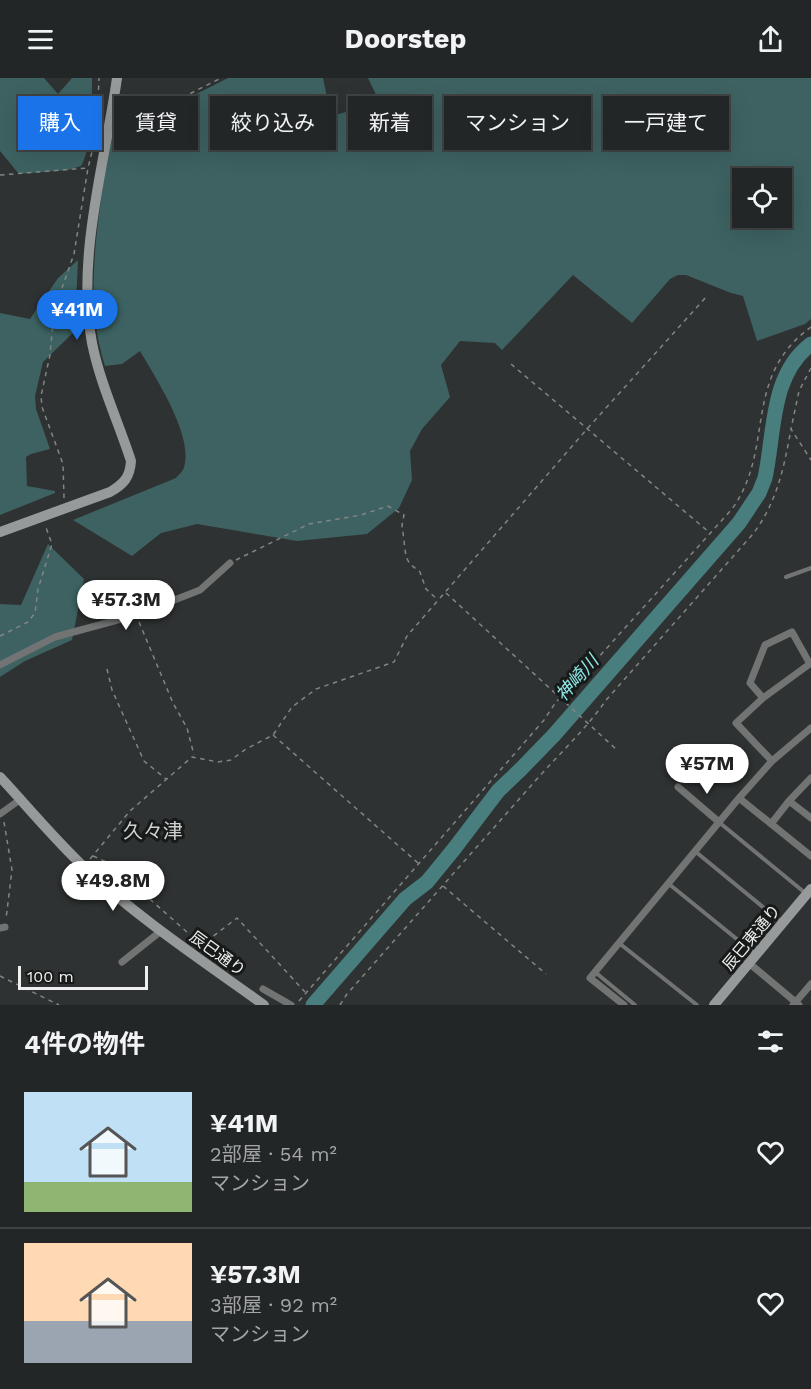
<!DOCTYPE html>
<html lang="ja">
<meta charset="utf-8">
<style>
:root{--surface:#232626;--page:#2f3232;--text:#f1f3f6;--muted:#a3a5a7;--line:#404343;--accent:#1a73e8}
body{margin:0;font-family:"Work Sans","Noto Sans JP",sans-serif;background:var(--page);color:var(--text);height:100vh;display:flex;flex-direction:column;font-size:22px;white-space:nowrap}
*{box-sizing:border-box;margin:0}
p{font-size:20px;color:var(--muted)}
.icon{flex:none;width:33px;height:33px;fill:none;stroke:currentColor;stroke-width:2;stroke-linecap:round;stroke-linejoin:round}
.map{position:relative;height:927px;overflow:hidden}
.sheet{display:flex;flex-direction:column;background:var(--surface);flex:1}
.sheet>*{flex:none}
.banner{position:absolute;left:18px;top:18px;width:776px;height:54px;display:flex;gap:12px}
.buttons{position:absolute;left:732px;top:90px;display:grid;gap:12px}
.buttons a{display:grid;place-items:center;width:60px;height:60px;border-radius:0px;background:var(--surface);box-shadow:0 6px 24px #0002,0 0 0 2px var(--line);font-size:30px}
.scale{position:absolute;left:18px;bottom:15px;width:130px;box-sizing:border-box;padding-left:6px;border:3px solid #eef0f0;border-top:0;font-size:16px;line-height:21px;white-space:nowrap;color:#eef0f0;-webkit-text-stroke:4px #181919;paint-order:stroke}
.price{position:absolute;translate:-50% -51px;padding:0 14px;border-radius:21px;background:#fff;color:#222;font-size:20px;line-height:39px;filter:drop-shadow(0 2px 3px #0008)}
.price::after{content:'';position:absolute;left:50%;top:36px;width:18px;height:14px;margin-left:-9px;background:inherit;clip-path:polygon(0 0,100% 0,50% 100%)}
.price.active{background:var(--accent);color:#fff}
ul{padding:0;list-style:none}
li{display:flex;align-items:center;gap:18px;height:150px;padding:0 24px}
li+li{border-top:2px solid var(--line)}
li span{display:grid;place-items:center;flex:none;width:168px;height:120px;border-radius:0px;color:#555}
li>.icon{margin-inline-start:auto}
span .icon{width:72px;height:72px;fill:#fffc;stroke-width:1}
li b{font-size:26px}
h2{display:flex;justify-content:space-between;align-items:center;height:72px;padding:0 24px;font-size:26px}
.chip{padding:0 21px;border-radius:0px;background:var(--surface);box-shadow:0 6px 24px #0002,0 0 0 2px var(--line);font-size:21px;line-height:54px}
.chip.active{background:var(--accent);color:#fff}
header{display:flex;justify-content:space-between;align-items:center;height:78px;padding:0 24px;background:var(--surface);font-size:27px;font-weight:700}
.map>svg:first-child{display:block}
.green{fill:#3d6261;fill-rule:evenodd}
.lines{fill:none;stroke-linecap:round;stroke-linejoin:round}
.river{stroke:#487e7d;stroke-width:15}
.path{stroke:#838585;stroke-width:1.5;stroke-dasharray:4.5 4.5;stroke-linecap:butt}
.lane{stroke:#727474;stroke-width:4}
.street{stroke:#727474;stroke-width:7}
.secondary{stroke:#979a9a;stroke-width:10}
.labels{text-anchor:middle;stroke-width:6;stroke-linejoin:round;paint-order:stroke}
.street-label{font-size:16px;fill:#eef0f0;stroke:#181919}
.water-label{font-size:18px;font-style:italic;fill:#8ce8e7;stroke:#181919}
.quarter-label{font-size:20px;fill:#cdd1d1;stroke:#181919}
</style>
<header><svg class="icon" aria-label="menu" viewBox="0 0 24 24"><path d="M4 6h16M4 12h16M4 18h16"/></svg>Doorstep<svg class="icon" aria-label="share" viewBox="0 0 24 24"><path d="M12 15V3M7 8l5-5 5 5M5 13v7h14v-7"/></svg></header>
<div class="map">
<svg width="811" height="927" viewBox="0 0 811 927">
<rect width="100%" height="100%" fill="#2f3232"/>
<!-- green -->
<path class="green" d="M 0,0 L 44,0 L 58,16 L 72,0 L 92,0 C 92,21 92,71 81,88 L 68,92 L 19,96 L 0,73 Z
M 228,0 L 323,0 L 331,38 L 380,25 L 368,0 L 811,0 L 811,241 L 805,246 L 757,263 L 743,218 L 731,215 L 686,197 L 678,197 L 670,201 L 632,245 L 573,197 L 502,272 L 495,265 L 460,263 L 441,287 L 450,319 L 422,351 L 410,373 L 412,402 L 399,430 L 367,456 L 297,463 L 197,446 L 161,455 L 132,478 L 73,442 L 176,400 C 179,396 183,394 184,389 C 194,358 155,299 140,273 L 122,286 L 105,288 C 81,213 101,136 109,60 ZM 742,100 L 782,100 L 782,140 L 742,140 Z
M 78,182 L 76,226 L 79,249 L 43,284 L 35,318 L 36,331 L 50,371 L 31,376 L 26,379 L 27,408 L 55,413 L 55,415 L 0,437 L 0,235 L 30,241 L 58,200 Z
M 48,466 L 84,501 L 72,562 L 25,583 L 0,599 L 0,526 L 21,527 Z"/>
<g class="lines">
<!-- river -->
<path class="river" d="M 313,927 L 405,821 L 427,804 L 454,771 L 498,713 L 521,691 L 554,657 L 739,445 L 759,415 L 765,400 C 775,354 770,297 811,266"/>
<!-- path -->
<path class="path" d="M 97,48 L 99,0
M 118,52 L 221,0
M 0,97 L 87,90
M 511,286 L 710,455
M 811,290 L 799,313 L 791,351 L 811,382
M 64,420 L 63,386 L 42,329 L 41,318 L 50,277 L 54,233 L 74,176 L 88,90 L 98,49
M 236,482 L 309,446 L 361,437 L 388,428 L 404,437 L 402,447 L 406,479 L 410,486 L 420,494 L 426,511 L 438,522
M 446,515 L 617,672
M 139,544 L 173,625 L 187,650 L 194,677
M 0,558 L 28,544 L 35,535 L 38,511 L 52,466 L 45,447
M 107,591 L 112,612 L 144,683 L 166,701
M 273,657 L 418,785
M 4,744 L 12,792 L 6,841
M 93,778 L 109,785 L 196,862 L 207,863 L 237,840 L 305,914
M 90,781 L 130,733 L 192,679 L 218,684 L 231,682 L 246,671 L 273,657 L 292,629 L 316,611 L 394,584 L 407,558 L 587,351 L 707,218
M 443,808 L 546,896
M 0,898 L 59,927
M 299,923 L 544,642 L 556,624 L 579,601 L 732,431 C 776,370 741,300 811,249
M 340,927 L 347,916 L 536,702 C 561,674 586,651 607,621 L 753,456 C 777,424 784,390 791,351"/>
<!-- lane -->
<path class="lane" d="M 786,499 L 811,490
M 720,745 L 804,814
M 696,774 L 780,843
M 669,806 L 754,875
M 619,865 L 697,927
M 595,894 L 635,927"/>
<!-- street -->
<path class="street" d="M 0,587 L 55,559 L 136,537 L 200,512 L 230,485
M 763,620 L 750,605 L 765,567 L 792,554 L 810,586
M 772,683 L 736,645 L 763,620 L 811,585
M 678,709 L 719,744
M 739,720 L 811,778
M 789,723 L 811,700
M 0,736 L 21,721
M 771,746 L 789,723 L 811,740
M 0,850 L 5,849
M 122,884 L 161,853
M 749,885 L 799,927
M 263,911 L 291,927
M 624,927 L 590,900 L 739,720 L 772,683 L 811,650
M 793,927 L 811,906"/>
<!-- secondary -->
<path class="secondary" d="M 0,454 L 110,414 C 124,406 130,399 131,383 C 118,343 100,305 92,265 C 76,179 105,85 117,0
M 0,699 C 28,729 55,762 85,790 C 139,841 203,883 264,927
M 714,927 L 811,811"/>
</g>
<g class="labels">
<!-- street labels -->
<g class="street-label">
<text transform="translate(751 859) rotate(-50)" y="6">辰巳東通り</text>
<text transform="translate(218 875) rotate(36)" y="6">辰巳通り</text>
</g>
<!-- water labels -->
<g class="water-label">
<text transform="translate(577 600) rotate(-49)" y="6">神崎川</text>
</g>
<!-- quarter labels -->
<g class="quarter-label">
<text x="153" y="760">久々津</text>
</g>
</g>
</svg>
<div class="buttons">
<a><svg class="icon" aria-label="locate" viewBox="0 0 24 24"><circle cx="12" cy="12" r="6"/><path d="M12 2v4M12 18v4M2 12h4M18 12h4"/></svg></a>
</div>
<div class="scale">100 m</div>
<b class="price active" style="left:77px;top:263px">¥41M</b>
<b class="price" style="left:126px;top:553px">¥57.3M</b>
<b class="price" style="left:707px;top:717px">¥57M</b>
<b class="price" style="left:113px;top:834px">¥49.8M</b>
<div class="banner">
<a class="chip active">購入</a>
<a class="chip">賃貸</a>
<a class="chip">絞り込み</a>
<a class="chip">新着</a>
<a class="chip">マンション</a>
<a class="chip">一戸建て</a>
</div>
</div>
<section class="sheet">
<h2>4件の物件<svg class="icon" aria-label="filters" viewBox="0 0 24 24"><path d="M4 7h16M4 17h16"/><circle cx="9" cy="7" r="2"/><circle cx="15" cy="17" r="2"/></svg></h2>
<ul>
<li><span style="background:linear-gradient(#bfe0f5 75%,#8fb573 0)"><svg class="icon" aria-label="home" viewBox="0 0 24 24"><path d="M3 11l9-7 9 7M6 9v11h12V9"/></svg></span><div><b>¥41M</b><p>2部屋 · 54 m²</p><p>マンション</p></div><svg class="icon" aria-label="heart" viewBox="0 0 24 24"><path d="M12 20l-8-8c-3-5 5-10 8-4 3-6 11-1 8 4z"/></svg></li>
<li><span style="background:linear-gradient(#ffd9b3 65%,#9aa5b1 0)"><svg class="icon" aria-label="home" viewBox="0 0 24 24"><path d="M3 11l9-7 9 7M6 9v11h12V9"/></svg></span><div><b>¥57.3M</b><p>3部屋 · 92 m²</p><p>マンション</p></div><svg class="icon" aria-label="heart" viewBox="0 0 24 24"><path d="M12 20l-8-8c-3-5 5-10 8-4 3-6 11-1 8 4z"/></svg></li>
</ul>
</section>
